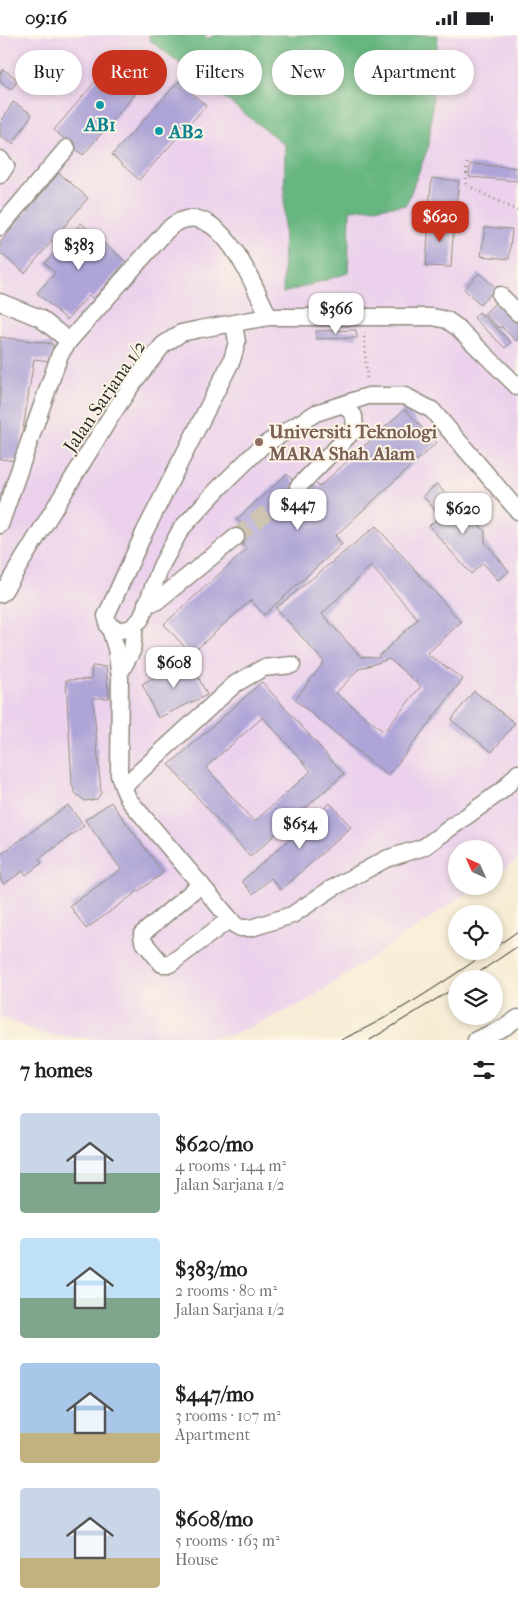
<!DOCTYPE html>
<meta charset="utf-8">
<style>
:root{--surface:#fff;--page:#f6f6f6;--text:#202124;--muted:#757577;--accent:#c8321e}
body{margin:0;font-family:"IM FELL French Canon",serif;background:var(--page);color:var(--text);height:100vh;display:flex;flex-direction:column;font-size:19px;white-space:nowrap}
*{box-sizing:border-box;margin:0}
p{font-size:16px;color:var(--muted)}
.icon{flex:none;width:28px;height:28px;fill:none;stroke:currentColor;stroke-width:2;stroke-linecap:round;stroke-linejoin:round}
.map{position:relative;height:1005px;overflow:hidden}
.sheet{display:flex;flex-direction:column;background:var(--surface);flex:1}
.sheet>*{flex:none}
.top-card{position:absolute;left:15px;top:15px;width:489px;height:45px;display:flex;gap:10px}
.needle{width:32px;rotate:315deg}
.controls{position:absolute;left:448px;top:805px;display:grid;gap:10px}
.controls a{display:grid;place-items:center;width:55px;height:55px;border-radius:50%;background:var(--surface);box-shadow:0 2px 8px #0003;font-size:25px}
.price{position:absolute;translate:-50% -42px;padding:0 11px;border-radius:10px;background:#fff;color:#222;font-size:16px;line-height:32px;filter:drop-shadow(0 1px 2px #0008)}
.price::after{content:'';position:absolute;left:50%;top:30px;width:15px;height:11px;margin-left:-8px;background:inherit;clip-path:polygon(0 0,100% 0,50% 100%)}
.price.selected{background:var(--accent);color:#fff}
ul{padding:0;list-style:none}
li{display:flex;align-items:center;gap:15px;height:125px;padding:0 20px}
li span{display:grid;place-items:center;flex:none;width:140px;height:100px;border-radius:5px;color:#555}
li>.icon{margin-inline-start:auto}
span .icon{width:60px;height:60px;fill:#fffc;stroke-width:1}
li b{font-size:21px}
h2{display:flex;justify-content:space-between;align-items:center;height:60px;padding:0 20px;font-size:21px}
.tag{padding:0 18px;border-radius:22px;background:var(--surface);box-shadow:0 2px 8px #0003;font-size:18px;line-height:45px}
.tag.selected{background:var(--accent);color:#fff}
.status{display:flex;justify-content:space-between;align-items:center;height:35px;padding:0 25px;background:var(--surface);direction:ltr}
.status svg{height:14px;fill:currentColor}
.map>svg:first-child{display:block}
.built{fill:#ebd1ec}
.forest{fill:#66b680;stroke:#487056}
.building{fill:#aea4d7;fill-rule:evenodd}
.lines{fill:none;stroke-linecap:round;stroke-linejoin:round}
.minor-tunnel{stroke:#cdc5b1;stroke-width:16;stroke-dasharray:16 8;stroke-linecap:butt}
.minor-casing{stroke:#908b7f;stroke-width:19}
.path{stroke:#908b7f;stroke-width:3;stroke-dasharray:1 4;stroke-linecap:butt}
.minor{stroke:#fff;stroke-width:16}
.tram{stroke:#2b2b2b;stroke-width:1}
.culture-dot{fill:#0f9aa8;stroke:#fcf5e5;stroke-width:2}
.education-dot{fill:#8d6e63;stroke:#fcf5e5;stroke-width:2}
.labels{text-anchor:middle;stroke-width:4;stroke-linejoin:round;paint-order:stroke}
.culture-label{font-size:19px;font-weight:bold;fill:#0d838f;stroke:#fcf5e5}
.street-label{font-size:19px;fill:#2b2b2b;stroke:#fcf5e5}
.education-label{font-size:19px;font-weight:bold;fill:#785e54;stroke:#fcf5e5;text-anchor:start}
</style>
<div class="status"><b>09:16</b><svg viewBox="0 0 49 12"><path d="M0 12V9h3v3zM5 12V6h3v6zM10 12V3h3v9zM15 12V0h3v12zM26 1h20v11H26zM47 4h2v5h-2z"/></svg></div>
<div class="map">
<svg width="518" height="1005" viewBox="0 0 518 1005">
<rect width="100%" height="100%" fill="#fcf5e5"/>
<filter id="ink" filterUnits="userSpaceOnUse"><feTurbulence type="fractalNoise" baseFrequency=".02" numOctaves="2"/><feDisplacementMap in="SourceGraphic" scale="10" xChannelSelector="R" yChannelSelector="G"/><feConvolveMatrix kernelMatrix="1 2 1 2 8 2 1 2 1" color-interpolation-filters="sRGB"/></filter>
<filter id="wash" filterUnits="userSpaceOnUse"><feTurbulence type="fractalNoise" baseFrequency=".0096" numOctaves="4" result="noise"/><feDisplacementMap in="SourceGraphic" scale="20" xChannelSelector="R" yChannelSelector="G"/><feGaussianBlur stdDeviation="1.12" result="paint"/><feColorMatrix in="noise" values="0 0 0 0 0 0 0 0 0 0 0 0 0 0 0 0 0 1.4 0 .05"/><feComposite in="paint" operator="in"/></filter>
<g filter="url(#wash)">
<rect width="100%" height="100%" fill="#f6ebd3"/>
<!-- built -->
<path class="built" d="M 0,0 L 518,0 L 518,825 L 494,840 L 494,814 L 456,814 L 456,851 L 477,851 L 307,966 L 236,999 L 196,1005 L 111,1005 L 45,1000 L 0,982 Z"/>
<!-- forest -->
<path class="forest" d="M 149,0 L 204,0 L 207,4 L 215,0 L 438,0 L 429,110 L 406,170 L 350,175 L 348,238 L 283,258 L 285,110 L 150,5 Z"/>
<g id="blocks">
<!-- building -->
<path class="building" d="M 117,21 L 146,46 L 83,120 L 54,95 Z
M 3,34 L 18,45 L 11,55 L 0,47 L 0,39 Z
M 179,46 L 206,71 L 139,145 L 112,120 Z
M 13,67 L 32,79 L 13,109 L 0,101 L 0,89 Z
M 470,129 L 518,133 L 518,146 L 469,142 Z
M 59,138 L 88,163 L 25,238 L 0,218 L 0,208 Z
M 432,143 L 459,146 L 456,171 L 429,169 Z
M 429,184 L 454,185 L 451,232 L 426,231 Z
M 81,188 L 126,227 L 93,264 L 89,260 L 67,285 L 37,258 L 55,238 L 45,228 Z
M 485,192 L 512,194 L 509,224 L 481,221 Z
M 479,238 L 496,253 L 480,270 L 464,254 Z
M 500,263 L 511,281 L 518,289 L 518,304 L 516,306 L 501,291 L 499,293 L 484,279 Z
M 479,277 L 511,307 L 505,313 L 474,283 Z
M 356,295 L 357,303 L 316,304 L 316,296 Z
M 0,302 L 53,309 L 51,326 L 34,324 L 18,426 L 0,424 Z
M 405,374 L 436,408 L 335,501 L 342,509 L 264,580 L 251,565 L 191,619 L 164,589 L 247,514 L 236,502 L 245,493 L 237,484 L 287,439 L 298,452 L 309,441 L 319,452 Z
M 437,449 L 463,480 L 475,485 L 482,493 L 485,497 L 485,507 L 509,536 L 498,545 L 483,528 L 471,539 L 429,491 L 440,481 L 423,461 Z
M 376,491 L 461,587 L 427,619 L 463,644 L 388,741 L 295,665 L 324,627 L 276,573 ZM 371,531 L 418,584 L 377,623 L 361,622 L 322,579 ZM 389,624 L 421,651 L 384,697 L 336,658 L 359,634 Z
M 190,625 L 207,660 L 158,683 L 142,649 Z
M 92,631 L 106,632 L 109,663 L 93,663 L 101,758 L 97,764 L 85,766 L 76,759 L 72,750 L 66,645 L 91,644 Z
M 262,647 L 344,739 L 250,822 L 169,730 ZM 263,682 L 311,736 L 254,787 L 206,732 Z
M 474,656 L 515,688 L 492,717 L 451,685 Z
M 111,767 L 163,838 L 86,894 L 70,871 L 121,834 L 85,785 Z
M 330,768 L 351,792 L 281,855 L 271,843 L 253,859 L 242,846 Z
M 68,770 L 84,791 L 39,824 L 42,828 L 26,840 L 23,836 L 4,849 L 0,844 L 0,820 Z"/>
</g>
</g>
<g filter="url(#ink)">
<use href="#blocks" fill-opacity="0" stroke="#908b7f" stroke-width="1"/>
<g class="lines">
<!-- minor-tunnel -->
<path class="minor-tunnel" d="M 236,502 L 298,452"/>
<defs>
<path id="minor" d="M 0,124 L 6,131 L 0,140
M 0,192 L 67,113
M 500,260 L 518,278
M 0,267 L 40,283 L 69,306
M 234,289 L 237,307 L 232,325 L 145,496 L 106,581 L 116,613 L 120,643 L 119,740 L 123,752 L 129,765 L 235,890 L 241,893 L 251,893 L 292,880 L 331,854 L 386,824 L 424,812 L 504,754 L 518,738
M 298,452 L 355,394 L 354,381 L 344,369
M 0,490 L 60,319 L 69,306 L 167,195 C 216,150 253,250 269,282
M 0,559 L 3,557 L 111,381 L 133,348 L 163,310 L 181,298 L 200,294 L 269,282 L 433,282 L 447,285 L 458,293 L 518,352
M 146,569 L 156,567 L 236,502
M 108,591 L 119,595 L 130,594 L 141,584 L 161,531 L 181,494 L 219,453 L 262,411 L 316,378 L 368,361 L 405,361 L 432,375 L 518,476
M 120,638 L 132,616 L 135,589
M 123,752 L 235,649 L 263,633 L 292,630
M 201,849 L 142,899 L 143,906 L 162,929 L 170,929 L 230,884
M 476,1005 L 505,992 L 518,983"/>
</defs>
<!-- minor casing -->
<use href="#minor" class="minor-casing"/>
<!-- path -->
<path class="path" d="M 467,128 L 466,152 L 472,153 L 518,176
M 364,297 L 367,345"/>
<!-- minor -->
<use href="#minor" class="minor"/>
<!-- tram -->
<path class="tram" d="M 494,913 L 518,896
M 469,944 L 518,911
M 341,1005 C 394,981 441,949 489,916
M 370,1005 L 456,952"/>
</g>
</g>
<!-- markers -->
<g class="culture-dot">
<circle cx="100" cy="70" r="5"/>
<circle cx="159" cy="96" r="5"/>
</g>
<circle class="education-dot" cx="259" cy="407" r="5"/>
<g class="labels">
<!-- culture labels -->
<g class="culture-label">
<text x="100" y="96">AB1</text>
<text x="169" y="103" text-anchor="start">AB2</text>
</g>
<!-- street labels -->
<g class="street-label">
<text transform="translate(104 361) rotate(-56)" y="7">Jalan Sarjana 1/2</text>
</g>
<!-- education labels -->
<g class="education-label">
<text x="269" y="403">Universiti Teknologi<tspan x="269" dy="22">MARA Shah Alam</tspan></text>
</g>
</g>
</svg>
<div class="controls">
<a><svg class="needle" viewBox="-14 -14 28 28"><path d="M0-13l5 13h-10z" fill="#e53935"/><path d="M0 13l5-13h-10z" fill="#757577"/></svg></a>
<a><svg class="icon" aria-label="locate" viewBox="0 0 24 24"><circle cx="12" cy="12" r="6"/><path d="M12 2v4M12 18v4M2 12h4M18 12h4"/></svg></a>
<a><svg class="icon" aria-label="layers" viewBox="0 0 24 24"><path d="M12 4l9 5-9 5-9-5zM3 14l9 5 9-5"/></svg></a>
</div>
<b class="price selected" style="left:440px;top:208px">$620</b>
<b class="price" style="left:79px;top:236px">$383</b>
<b class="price" style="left:336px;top:300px">$366</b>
<b class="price" style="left:298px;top:496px">$447</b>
<b class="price" style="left:463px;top:500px">$620</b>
<b class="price" style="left:174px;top:654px">$608</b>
<b class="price" style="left:300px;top:815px">$654</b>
<div class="top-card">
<a class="tag">Buy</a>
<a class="tag selected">Rent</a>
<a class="tag">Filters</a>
<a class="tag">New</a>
<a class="tag">Apartment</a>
</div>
</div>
<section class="sheet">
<h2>7 homes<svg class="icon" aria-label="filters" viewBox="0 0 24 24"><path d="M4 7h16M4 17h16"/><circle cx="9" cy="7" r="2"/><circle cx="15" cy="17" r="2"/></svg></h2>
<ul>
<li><span style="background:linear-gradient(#c9d6e8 60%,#7fa58c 0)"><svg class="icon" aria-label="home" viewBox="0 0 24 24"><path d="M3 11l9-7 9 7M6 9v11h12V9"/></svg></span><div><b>$620/mo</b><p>4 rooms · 144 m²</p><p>Jalan Sarjana 1/2</p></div></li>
<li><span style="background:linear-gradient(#bfe0f5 60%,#7fa58c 0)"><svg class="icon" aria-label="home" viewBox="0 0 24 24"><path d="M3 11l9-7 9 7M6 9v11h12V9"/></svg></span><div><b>$383/mo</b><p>2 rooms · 80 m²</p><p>Jalan Sarjana 1/2</p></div></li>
<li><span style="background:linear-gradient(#a9c7e8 70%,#c2b280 0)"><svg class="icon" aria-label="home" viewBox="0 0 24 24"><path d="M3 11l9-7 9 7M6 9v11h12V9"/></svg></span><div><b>$447/mo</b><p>3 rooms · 107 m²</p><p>Apartment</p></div></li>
<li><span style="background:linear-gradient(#c9d6e8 70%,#c2b280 0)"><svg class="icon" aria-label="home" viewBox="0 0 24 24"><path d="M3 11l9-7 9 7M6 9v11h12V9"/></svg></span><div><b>$608/mo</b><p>5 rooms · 163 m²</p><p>House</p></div></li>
</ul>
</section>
